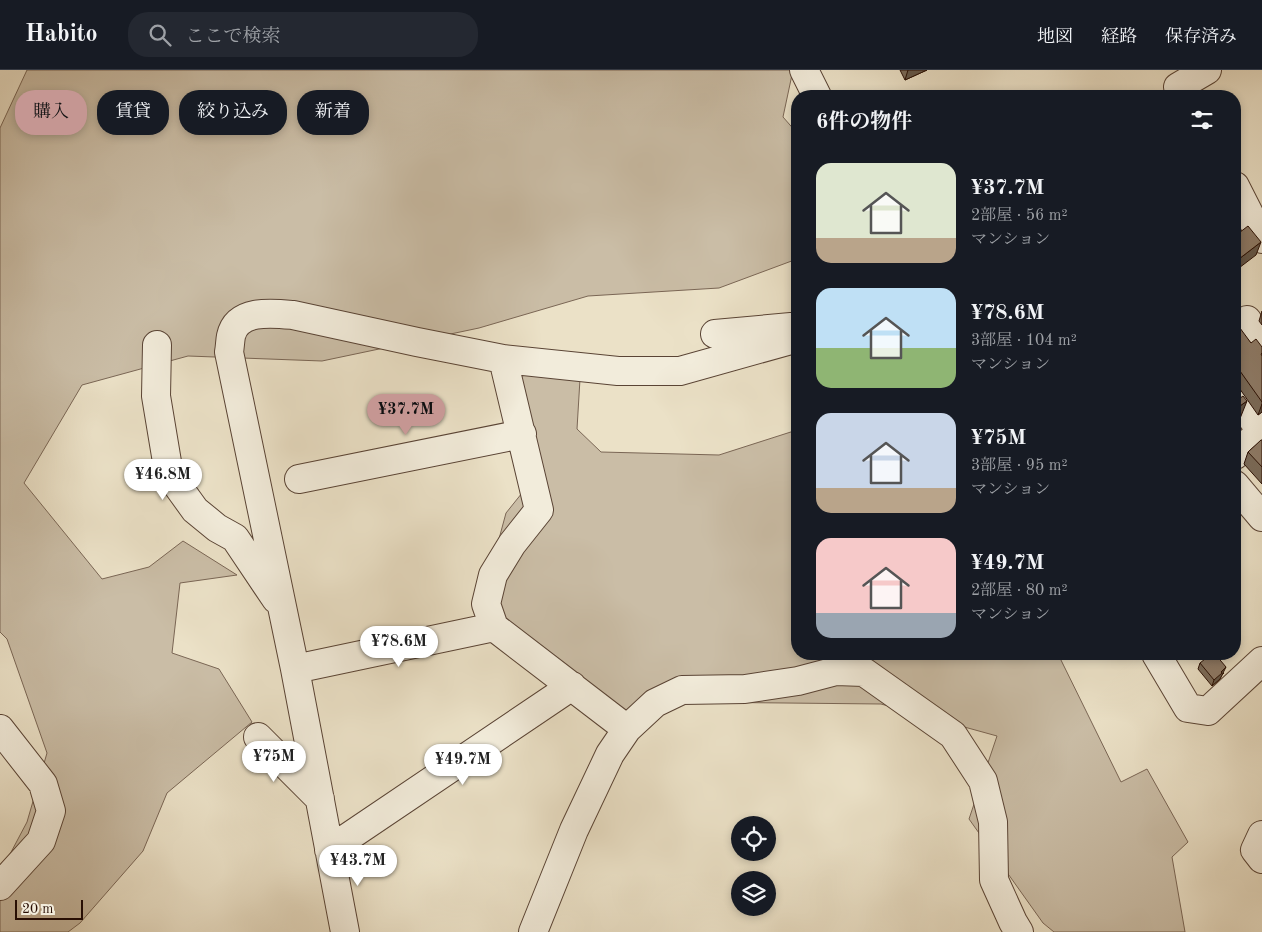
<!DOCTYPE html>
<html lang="ja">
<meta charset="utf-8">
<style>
:root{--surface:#171b24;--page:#242831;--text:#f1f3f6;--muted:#9ea1a6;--line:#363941;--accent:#c59692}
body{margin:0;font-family:"Old Standard TT","Noto Serif JP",serif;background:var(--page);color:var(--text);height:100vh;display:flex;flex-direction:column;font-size:19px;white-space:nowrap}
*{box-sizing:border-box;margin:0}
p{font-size:16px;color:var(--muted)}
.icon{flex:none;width:28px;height:28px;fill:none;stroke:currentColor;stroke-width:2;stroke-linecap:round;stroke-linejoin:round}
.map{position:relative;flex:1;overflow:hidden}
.panel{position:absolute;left:791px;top:20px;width:450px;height:570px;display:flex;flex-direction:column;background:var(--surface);border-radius:20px;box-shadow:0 2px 8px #0003}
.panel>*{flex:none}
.banner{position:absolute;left:15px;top:20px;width:475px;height:45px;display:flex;gap:10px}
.fabs{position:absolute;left:731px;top:746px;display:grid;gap:10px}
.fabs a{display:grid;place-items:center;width:45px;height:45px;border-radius:50%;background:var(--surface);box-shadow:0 2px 8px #0003;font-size:25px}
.scale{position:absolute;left:15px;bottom:12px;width:68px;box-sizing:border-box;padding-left:5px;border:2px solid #290f04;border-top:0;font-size:14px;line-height:18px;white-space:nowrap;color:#290f04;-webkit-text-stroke:4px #f2ecdb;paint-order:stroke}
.price{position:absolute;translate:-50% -42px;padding:0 11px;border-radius:18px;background:#fff;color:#222;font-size:16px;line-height:32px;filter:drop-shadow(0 1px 2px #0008)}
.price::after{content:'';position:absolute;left:50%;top:30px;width:15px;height:11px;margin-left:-8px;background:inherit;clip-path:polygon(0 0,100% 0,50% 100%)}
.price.selected{background:var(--accent);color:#111}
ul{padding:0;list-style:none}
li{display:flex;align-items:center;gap:15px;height:125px;padding:0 25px}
li span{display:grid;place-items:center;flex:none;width:140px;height:100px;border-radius:15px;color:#555}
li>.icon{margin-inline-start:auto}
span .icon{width:60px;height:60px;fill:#fffc;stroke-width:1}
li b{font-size:21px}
h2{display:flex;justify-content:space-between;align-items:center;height:60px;padding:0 25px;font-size:21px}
.pill{padding:0 18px;border-radius:20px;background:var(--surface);box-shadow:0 2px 8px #0003;font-size:18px;line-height:45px}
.pill.selected{background:var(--accent);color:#111}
header{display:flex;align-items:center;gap:30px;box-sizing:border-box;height:70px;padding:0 25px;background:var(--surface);border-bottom:1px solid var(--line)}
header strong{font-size:24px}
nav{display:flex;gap:28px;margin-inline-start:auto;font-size:18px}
.search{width:350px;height:45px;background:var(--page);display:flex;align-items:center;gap:12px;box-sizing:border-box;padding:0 18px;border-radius:20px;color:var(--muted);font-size:19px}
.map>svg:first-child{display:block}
.green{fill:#cabda6;stroke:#7a6655}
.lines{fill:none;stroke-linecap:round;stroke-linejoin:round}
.minor-casing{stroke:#5a4435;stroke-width:30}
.minor{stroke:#f2ecdb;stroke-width:28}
.wall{fill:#7a6b5a;stroke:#290f04}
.shaded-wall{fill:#63574a;stroke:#290f04}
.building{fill:#8e7c69;stroke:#290f04}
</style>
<header>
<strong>Habito</strong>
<div class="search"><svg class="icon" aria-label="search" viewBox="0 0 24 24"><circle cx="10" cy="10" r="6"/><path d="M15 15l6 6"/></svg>ここで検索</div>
<nav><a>地図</a><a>経路</a><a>保存済み</a></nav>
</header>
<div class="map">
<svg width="1262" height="862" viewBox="0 0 1262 862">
<rect width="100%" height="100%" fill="#ebe1c7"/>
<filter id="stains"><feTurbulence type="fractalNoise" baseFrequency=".004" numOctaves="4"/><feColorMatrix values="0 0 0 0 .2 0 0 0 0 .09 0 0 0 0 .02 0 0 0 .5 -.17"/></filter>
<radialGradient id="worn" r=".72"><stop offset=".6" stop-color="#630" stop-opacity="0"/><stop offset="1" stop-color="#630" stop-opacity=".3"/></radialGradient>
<!-- green -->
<path class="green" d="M 27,0 L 793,0 L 783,47 L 797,63 L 797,189 L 719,218 L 588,226 L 479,258 L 322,291 L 188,286 L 82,315 L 24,413 L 102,509 L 149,497 L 183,471 L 237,505 L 180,513 L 172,583 L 219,599 L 252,652 L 167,723 L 143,781 L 80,853 L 68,862 L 0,862 L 0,803 L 27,752 L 47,683 L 7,569 L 0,562 L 0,58 Z
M 509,295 L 580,309 L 577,359 L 601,382 L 719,385 L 797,360 L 798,584 L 1058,584 L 1121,712 L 1147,699 L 1188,772 L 1172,787 L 1185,862 L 1054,862 L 1043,853 L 969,749 L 997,666 L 881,634 L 687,632 L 624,646 L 499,544 L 496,480 L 506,443 L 538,403 Z"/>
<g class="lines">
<defs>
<path id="minor" d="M 804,0 L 817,26
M 1178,17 L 1207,0
M 1235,116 L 1262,169
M 1235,258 L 1247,250 L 1262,272
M 715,264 L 791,257
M 157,275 L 156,326 L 169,404 L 195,440 L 217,458 L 235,468 L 276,529
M 503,289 L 539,440 L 512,474 L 493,505 L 486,534 L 494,557 L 627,659
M 1235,325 L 1262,362
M 1235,385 L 1262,361
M 299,409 L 522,364
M 1235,415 L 1262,447
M 1156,584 L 1188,638 L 1208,641 L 1262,591
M 295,599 L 494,557
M 0,659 L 43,714 L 51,741 L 41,771 L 0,816
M 258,667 L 320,729
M 1262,765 L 1255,780 L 1262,789
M 329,780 L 572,616
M 345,862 L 295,599 L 229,282 C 230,277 230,271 231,266 C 237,239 272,243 293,245 L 417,272 L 503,289 L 618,301 L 680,301 L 798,268
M 533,862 L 574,760 L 610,684 L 627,659 L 655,633 L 682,620 L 745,619 L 798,611 L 836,601 L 864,602 L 953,665 L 983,711 L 993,752 L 994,810 L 1013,852 L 1019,862"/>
</defs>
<!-- minor casing -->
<use href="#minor" class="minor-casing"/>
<!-- minor -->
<use href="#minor" class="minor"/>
</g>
<!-- wall -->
<path class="wall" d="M 900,0 L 927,0 L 905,10 Z
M 1262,241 L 1262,255 L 1259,251 Z
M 1235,256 L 1251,273 L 1262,277 L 1262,342 L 1258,345 L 1235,312 Z
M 1262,370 L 1262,414 L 1244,394 L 1248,382 Z
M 1200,593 L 1224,603 L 1222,605 L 1220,609 L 1212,616 L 1198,599 Z"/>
<!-- shaded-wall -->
<path class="shaded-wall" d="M 908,0 L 927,0 L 905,10 Z
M 1261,172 L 1256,185 L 1235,201 L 1235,192 Z
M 1238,317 L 1235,326 L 1235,320 Z
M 1247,331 L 1237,356 L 1235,357 L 1235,344 L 1237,338 Z
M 1262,334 L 1262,342 L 1258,345 Z
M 1226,597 L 1220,609 L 1212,616 L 1214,610 Z"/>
<!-- building -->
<path class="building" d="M 1248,156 L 1261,172 L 1235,192 L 1235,166 Z
M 1237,254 L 1251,273 L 1256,269 L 1262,277 L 1262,283 L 1261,284 L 1262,286 L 1262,332 L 1235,294 L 1235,256 Z
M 1235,313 L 1238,317 L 1235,320 Z
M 1243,326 L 1247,331 L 1237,338 L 1241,344 L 1235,348 L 1235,332 Z
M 1261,370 L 1262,370 L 1262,397 L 1248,382 Z
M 1215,584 L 1226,597 L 1221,602 L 1222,603 L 1214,610 L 1200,593 L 1210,585 L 1210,586 Z"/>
<rect width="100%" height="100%" filter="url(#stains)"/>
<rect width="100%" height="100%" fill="url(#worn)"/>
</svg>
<div class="fabs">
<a><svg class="icon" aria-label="locate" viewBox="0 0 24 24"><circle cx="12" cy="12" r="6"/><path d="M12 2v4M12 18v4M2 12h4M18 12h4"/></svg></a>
<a><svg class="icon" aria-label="layers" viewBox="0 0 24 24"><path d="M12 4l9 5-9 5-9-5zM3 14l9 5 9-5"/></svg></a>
</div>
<div class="scale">20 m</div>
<b class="price selected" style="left:406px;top:366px">¥37.7M</b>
<b class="price" style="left:163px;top:431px">¥46.8M</b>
<b class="price" style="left:399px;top:598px">¥78.6M</b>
<b class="price" style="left:274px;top:713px">¥75M</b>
<b class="price" style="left:463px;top:716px">¥49.7M</b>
<b class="price" style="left:358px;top:817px">¥43.7M</b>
<div class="banner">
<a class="pill selected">購入</a>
<a class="pill">賃貸</a>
<a class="pill">絞り込み</a>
<a class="pill">新着</a>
</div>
<section class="panel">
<h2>6件の物件<svg class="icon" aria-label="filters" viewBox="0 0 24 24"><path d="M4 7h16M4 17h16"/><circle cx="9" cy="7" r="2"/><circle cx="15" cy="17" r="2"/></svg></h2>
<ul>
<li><span style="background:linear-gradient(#dfe7d0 75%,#b9a48a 0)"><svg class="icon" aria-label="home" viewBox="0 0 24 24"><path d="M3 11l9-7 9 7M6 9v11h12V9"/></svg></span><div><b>¥37.7M</b><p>2部屋 · 56 m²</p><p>マンション</p></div></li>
<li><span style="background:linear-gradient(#bfe0f5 60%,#8fb573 0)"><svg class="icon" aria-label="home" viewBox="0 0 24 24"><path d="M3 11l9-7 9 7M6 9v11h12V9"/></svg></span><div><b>¥78.6M</b><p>3部屋 · 104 m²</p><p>マンション</p></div></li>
<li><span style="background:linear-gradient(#c9d6e8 75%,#b9a48a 0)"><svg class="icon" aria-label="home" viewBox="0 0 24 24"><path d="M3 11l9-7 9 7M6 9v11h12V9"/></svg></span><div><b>¥75M</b><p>3部屋 · 95 m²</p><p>マンション</p></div></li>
<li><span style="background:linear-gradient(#f6c9c9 75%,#9aa5b1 0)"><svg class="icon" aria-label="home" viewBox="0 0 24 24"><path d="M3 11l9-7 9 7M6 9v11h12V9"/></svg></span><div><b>¥49.7M</b><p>2部屋 · 80 m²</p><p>マンション</p></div></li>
</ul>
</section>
</div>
